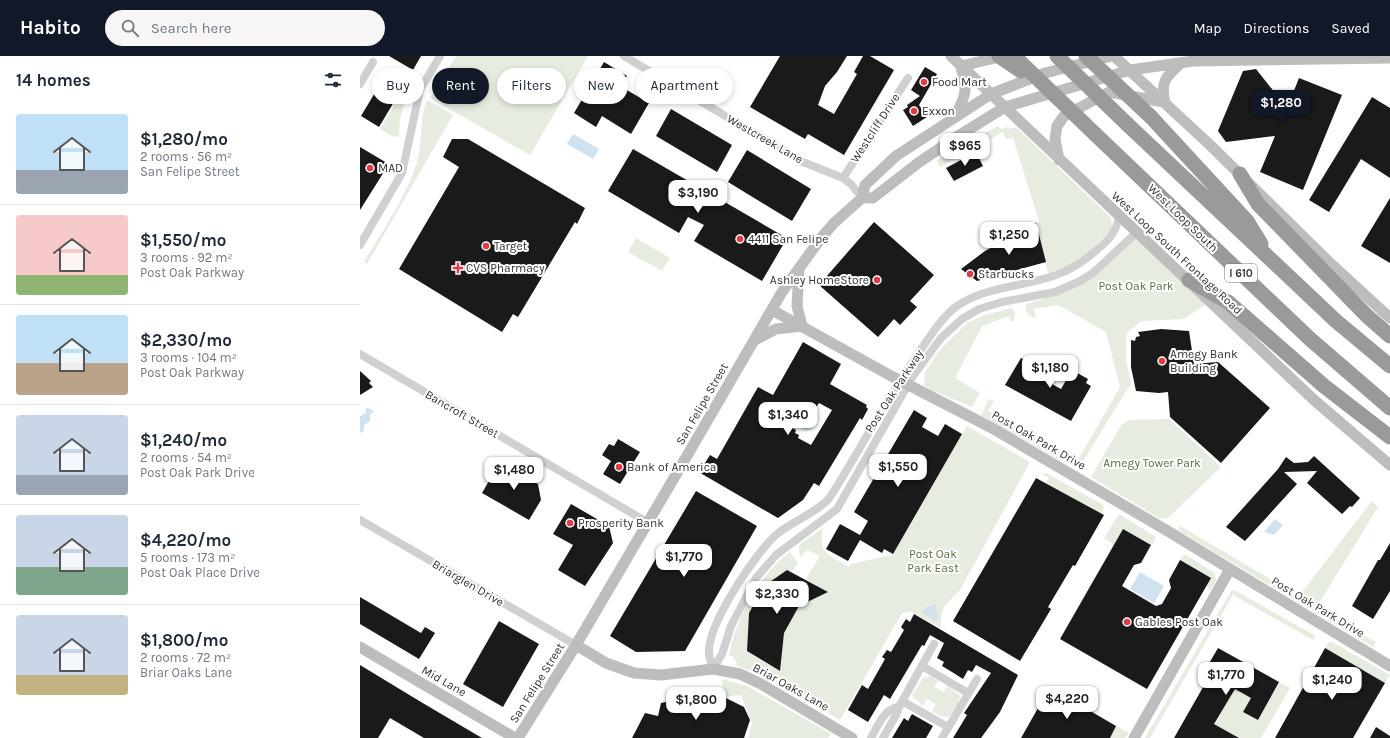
<!DOCTYPE html>
<meta charset="utf-8">
<style>
:root{--surface:#fff;--page:#f6f6f7;--text:#1f2937;--muted:#747a83;--line:#e0e1e3;--accent:#111827}
body{margin:0;font-family:Karla,sans-serif;background:var(--page);color:var(--text);height:100vh;display:flex;flex-direction:column;font-size:15px;white-space:nowrap}
*{box-sizing:border-box;margin:0}
p{font-size:13px;color:var(--muted)}
.icon{flex:none;width:22px;height:22px;fill:none;stroke:currentColor;stroke-width:2;stroke-linecap:round;stroke-linejoin:round}
.map{position:relative;flex:1;overflow:hidden}
.panel{display:flex;flex-direction:column;background:var(--surface);width:360px}
.panel>*{flex:none}
.top-card{position:absolute;left:12px;top:12px;width:380px;height:36px;display:flex;gap:8px}
.price{position:absolute;translate:-50% -34px;padding:0 9px;border-radius:8px;background:#fff;color:#222;font-size:13px;line-height:26px;filter:drop-shadow(0 1px 2px #0008)}
.price::after{content:'';position:absolute;left:50%;top:24px;width:12px;height:9px;margin-left:-6px;background:inherit;clip-path:polygon(0 0,100% 0,50% 100%)}
.price.selected{background:var(--accent);color:#fff}
ul{padding:0;list-style:none}
li{display:flex;align-items:center;gap:12px;height:100px;padding:0 16px}
li+li{border-top:1px solid var(--line)}
li span{display:grid;place-items:center;flex:none;width:112px;height:80px;border-radius:4px;color:#555}
li>.icon{margin-inline-start:auto}
span .icon{width:48px;height:48px;fill:#fffc;stroke-width:1}
li b{font-size:17px}
h2{display:flex;justify-content:space-between;align-items:center;height:48px;padding:0 16px;font-size:17px}
.pill{padding:0 14px;border-radius:18px;background:var(--surface);box-shadow:0 2px 6px #0003;font-size:14px;line-height:36px}
.pill.selected{background:var(--accent);color:#fff}
header{display:flex;align-items:center;gap:24px;box-sizing:border-box;height:56px;padding:0 20px;background:var(--accent);color:#fff}
header strong{font-size:19px}
nav{display:flex;gap:22px;margin-inline-start:auto;font-size:14px}
.search{width:280px;height:36px;background:var(--page);display:flex;align-items:center;gap:10px;box-sizing:border-box;padding:0 14px;border-radius:22px;color:var(--muted);font-size:15px}
main{display:flex;flex:1;min-height:0}
.map>svg:first-child{display:block}
.green{fill:#e6ecdf}
.water{fill:#cfe2ee}
.building{fill:#1a1a1a;fill-rule:evenodd}
.lines{fill:none;stroke-linecap:round;stroke-linejoin:round}
.street{stroke:#d0d0d0;stroke-width:8}
.secondary{stroke:#bdbdbd;stroke-width:11}
.highway{stroke:#9a9a9a;stroke-width:15}
.highway-bridge{stroke:#9a9a9a;stroke-width:15}
.poi-dot{fill:#e63946;stroke:#fff;stroke-width:1.5}
.labels{text-anchor:middle;stroke-width:4;stroke-linejoin:round;paint-order:stroke}
.shield{fill:#fff;stroke:#707070;stroke-width:1}
.shield-label{font-size:11px;font-weight:bold;fill:#333}
.poi-label{font-size:12px;fill:#333;stroke:#fff;text-anchor:start}
.street-label{font-size:12px;fill:#333;stroke:#fff}
.park-label{font-size:12px;fill:#56703f;stroke:#fff}
</style>
<header>
<strong>Habito</strong>
<div class="search"><svg class="icon" aria-label="search" viewBox="0 0 24 24"><circle cx="10" cy="10" r="6"/><path d="M15 15l6 6"/></svg>Search here</div>
<nav><a>Map</a><a>Directions</a><a>Saved</a></nav>
</header>
<main>
<section class="panel">
<h2>14 homes<svg class="icon" aria-label="filters" viewBox="0 0 24 24"><path d="M4 7h16M4 17h16"/><circle cx="9" cy="7" r="2"/><circle cx="15" cy="17" r="2"/></svg></h2>
<ul>
<li><span style="background:linear-gradient(#bfe0f5 70%,#9aa5b1 0)"><svg class="icon" aria-label="home" viewBox="0 0 24 24"><path d="M3 11l9-7 9 7M6 9v11h12V9"/></svg></span><div><b>$1,280/mo</b><p>2 rooms · 56 m²</p><p>San Felipe Street</p></div></li>
<li><span style="background:linear-gradient(#f6c9c9 75%,#8fb573 0)"><svg class="icon" aria-label="home" viewBox="0 0 24 24"><path d="M3 11l9-7 9 7M6 9v11h12V9"/></svg></span><div><b>$1,550/mo</b><p>3 rooms · 92 m²</p><p>Post Oak Parkway</p></div></li>
<li><span style="background:linear-gradient(#bfe0f5 60%,#b9a48a 0)"><svg class="icon" aria-label="home" viewBox="0 0 24 24"><path d="M3 11l9-7 9 7M6 9v11h12V9"/></svg></span><div><b>$2,330/mo</b><p>3 rooms · 104 m²</p><p>Post Oak Parkway</p></div></li>
<li><span style="background:linear-gradient(#c9d6e8 75%,#9aa5b1 0)"><svg class="icon" aria-label="home" viewBox="0 0 24 24"><path d="M3 11l9-7 9 7M6 9v11h12V9"/></svg></span><div><b>$1,240/mo</b><p>2 rooms · 54 m²</p><p>Post Oak Park Drive</p></div></li>
<li><span style="background:linear-gradient(#c9d6e8 65%,#7fa58c 0)"><svg class="icon" aria-label="home" viewBox="0 0 24 24"><path d="M3 11l9-7 9 7M6 9v11h12V9"/></svg></span><div><b>$4,220/mo</b><p>5 rooms · 173 m²</p><p>Post Oak Place Drive</p></div></li>
<li><span style="background:linear-gradient(#c9d6e8 75%,#c2b280 0)"><svg class="icon" aria-label="home" viewBox="0 0 24 24"><path d="M3 11l9-7 9 7M6 9v11h12V9"/></svg></span><div><b>$1,800/mo</b><p>2 rooms · 72 m²</p><p>Briar Oaks Lane</p></div></li>
</ul>
</section>
<div class="map">
<svg width="1030" height="682" viewBox="0 0 1030 682">
<rect width="100%" height="100%" fill="#fff"/>
<!-- green -->
<path class="green" d="M 96,0 L 228,0 L 170,99 L 70,42 Z
M 40,38 L 46,41 L 40,63 L 39,81 L 32,80 L 20,73 Z
M 67,44 L 93,59 L 7,208 L 4,206 C 22,175 47,140 57,106 C 63,86 59,64 67,44 Z
M 638,70 L 641,73 L 647,71 L 650,73 L 656,71 L 751,162 L 752,170 L 750,175 L 729,196 L 708,210 L 688,217 L 676,167 L 679,165 L 653,82 L 646,83 L 643,76 L 580,111 L 577,104 Z
M 775,181 L 846,248 L 824,263 L 781,265 L 766,278 L 766,305 L 771,327 L 719,412 L 715,409 L 760,331 L 746,276 L 698,249 L 674,253 L 676,262 L 669,260 L 666,254 L 666,248 L 696,239 L 729,225 Z
M 276,182 L 310,202 L 302,215 L 268,196 Z
M 652,252 L 655,257 L 654,265 L 651,266 L 649,260 L 622,270 L 595,322 L 620,337 L 612,351 L 571,334 L 564,329 L 565,316 L 579,295 L 607,267 L 625,259 Z
M 629,343 L 634,345 L 628,355 L 702,395 L 698,403 L 621,359 Z
M 809,363 L 861,411 L 807,463 L 799,462 L 731,421 L 762,368 L 770,364 Z
M 607,370 L 670,406 L 600,534 C 586,549 580,550 581,572 L 550,555 L 542,557 L 480,664 L 413,625 L 376,609 L 377,606 L 372,600 L 369,600 C 375,563 400,518 430,496 L 438,507 L 432,516 L 427,514 L 404,530 L 389,557 L 387,595 L 419,615 L 424,577 L 439,550 L 467,536 L 446,523 L 460,500 L 447,494 L 440,501 L 439,489 L 463,472 C 458,499 468,498 489,511 L 491,508 L 532,499 Z
M 686,417 L 742,448 L 744,451 L 741,458 L 686,427 L 689,422 L 682,418 Z
M 1012,445 L 1018,451 L 956,552 L 1016,586 L 1013,591 L 818,474 L 820,470 L 939,540 Z
M 759,458 L 796,481 L 793,488 L 791,489 L 763,473 L 754,489 L 744,482 Z
M 824,498 L 855,517 L 856,525 L 850,534 L 820,504 Z
M 874,534 L 956,580 L 953,584 L 873,539 L 790,682 L 785,682 L 871,535 Z
M 970,585 L 1030,619 L 1025,627 L 965,592 Z
M 571,620 L 578,625 L 574,631 L 584,636 L 587,630 L 600,639 L 598,648 L 589,661 L 580,660 L 572,655 L 576,648 L 567,643 L 563,650 L 552,640 L 563,622 Z
M 362,623 L 387,630 L 471,678 L 468,682 L 388,682 L 392,667 L 381,639 L 364,641 Z
M 919,626 L 930,632 L 901,682 L 875,682 L 876,680 L 854,668 L 875,633 L 891,642 L 883,656 L 898,664 Z
M 732,656 L 769,677 L 765,682 L 750,682 L 756,670 Z"/>
<!-- water -->
<path class="water" d="M 213,78 L 239,93 L 233,103 L 207,88 Z
M 686,305 L 703,315 L 696,326 L 679,316 Z
M 6,352 L 11,353 L 14,356 L 10,358 L 10,365 L 4,369 L 4,375 L 0,377 L 0,360 L 6,357 Z
M 439,363 L 445,366 L 449,363 L 456,365 L 452,373 L 445,375 L 436,369 L 436,365 Z
M 915,463 L 923,469 L 914,479 L 904,476 Z
M 780,516 L 804,530 L 794,547 L 770,533 Z
M 575,549 L 578,561 L 576,565 L 562,557 L 565,552 Z"/>
<!-- building -->
<path class="building" d="M 29,0 L 61,0 L 53,14 Z
M 420,0 L 487,0 L 477,16 L 465,30 L 458,49 L 474,58 L 497,18 L 494,16 L 503,0 L 510,0 L 534,14 L 484,99 L 448,78 L 445,83 L 390,51 Z
M 244,6 L 267,20 L 260,30 L 289,47 L 271,78 L 242,60 L 236,71 L 214,57 Z
M 565,11 L 577,18 L 559,49 L 567,61 L 553,70 L 543,54 L 548,51 L 547,49 L 560,40 L 551,34 Z
M 896,13 L 927,52 L 939,22 L 982,39 L 943,134 L 900,116 L 915,80 L 866,86 L 858,75 L 883,15 Z
M 22,25 L 40,36 L 19,71 L 1,60 Z
M 1012,41 L 1030,52 L 1030,122 L 1001,103 L 969,156 L 949,144 Z
M 311,53 L 372,89 L 357,116 L 296,80 Z
M 92,83 L 108,83 L 225,152 L 217,168 L 215,166 L 158,261 L 153,258 L 142,276 L 39,213 L 99,111 L 83,101 Z
M 0,91 L 27,107 L 22,119 L 0,154 Z
M 273,93 L 425,181 L 421,188 L 423,189 L 402,225 L 334,185 L 344,169 L 328,161 L 319,177 L 248,135 Z
M 387,94 L 451,133 L 432,165 L 368,126 Z
M 616,96 L 623,110 L 594,125 L 586,112 Z
M 1030,142 L 1030,207 L 1001,190 Z
M 514,166 L 574,219 L 550,245 L 557,251 L 540,269 L 534,263 L 518,281 L 459,229 Z
M 676,167 L 686,206 L 617,225 L 601,213 L 625,195 Z
M 801,273 L 829,275 L 834,308 L 858,306 L 910,352 L 861,407 L 810,361 L 808,336 L 799,337 L 776,335 L 771,311 L 771,284 L 775,285 L 776,281 L 780,280 L 778,276 Z
M 443,286 L 481,308 L 470,328 L 507,349 L 506,351 L 508,353 L 502,364 L 500,362 L 459,430 L 454,427 L 443,444 L 418,462 L 342,418 L 340,415 L 350,399 L 357,403 L 398,331 L 413,339 ZM 440,347 L 452,354 L 453,352 L 455,353 L 459,347 L 472,354 L 451,389 L 438,382 L 439,379 L 435,377 L 436,374 L 427,369 Z
M 661,302 L 680,312 L 676,319 L 701,333 L 712,314 L 728,323 L 726,327 L 731,330 L 711,365 L 645,329 Z
M 0,315 L 11,325 L 9,327 L 13,331 L 0,339 Z
M 554,354 L 567,362 L 562,371 L 578,380 L 585,368 L 602,378 L 533,498 L 524,493 L 522,497 L 500,484 L 488,505 L 466,493 L 480,468 L 500,479 L 508,465 L 494,456 Z
M 258,383 L 280,396 L 260,428 L 243,418 L 251,405 L 242,399 L 249,388 L 254,390 Z
M 954,400 L 1000,442 L 992,451 L 990,450 L 982,458 L 947,427 L 957,415 L 924,416 L 937,428 L 885,485 L 866,471 L 918,413 L 926,401 L 934,407 L 948,406 Z
M 140,406 L 178,428 L 181,444 L 169,464 L 122,437 Z
M 676,422 L 744,459 L 715,510 L 713,509 L 688,551 L 691,553 L 660,605 L 593,565 Z
M 336,435 L 397,470 L 325,595 L 276,596 L 250,580 Z
M 211,448 L 249,470 L 253,487 L 225,530 L 198,514 L 213,489 L 193,478 Z
M 763,473 L 791,489 L 781,507 L 774,509 L 762,530 L 796,550 L 802,548 L 811,532 L 809,524 L 820,504 L 851,522 L 787,633 L 700,583 Z
M 1030,487 L 1030,535 L 1013,563 L 992,550 L 1018,504 L 1020,504 Z
M 427,514 L 468,536 L 439,550 L 424,577 L 420,615 L 387,595 L 389,557 L 404,530 Z
M 0,541 L 61,577 L 65,571 L 75,577 L 59,603 L 0,568 Z
M 554,558 L 658,619 L 640,656 L 621,682 L 593,682 L 607,659 L 604,657 L 631,617 L 616,609 L 612,616 L 608,614 L 603,623 L 592,616 L 582,610 L 584,606 L 577,602 L 584,587 L 570,579 L 564,590 L 562,589 L 530,643 L 524,639 L 508,666 L 488,654 L 502,629 L 508,633 L 525,603 L 522,601 L 527,594 L 531,596 L 544,574 L 541,571 L 546,563 L 550,566 Z
M 139,565 L 179,588 L 143,651 L 103,628 Z
M 858,592 L 919,626 L 898,664 L 883,656 L 891,642 L 875,633 L 854,668 L 879,682 L 814,682 L 850,619 L 844,616 Z
M 965,592 L 1025,627 L 993,682 L 915,682 Z
M 0,609 L 61,646 L 122,682 L 64,682 L 30,662 L 18,682 L 0,682 Z
M 690,631 L 724,651 L 728,644 L 736,649 L 732,656 L 756,670 L 750,682 L 661,682 Z
M 364,641 L 384,651 L 390,664 L 384,682 L 272,682 L 285,657 L 298,660 L 301,647 L 326,642 L 330,652 Z
M 552,658 L 573,670 L 566,682 L 532,682 L 544,662 L 548,665 Z
M 1016,671 L 1030,680 L 1030,682 L 1010,682 Z"/>
<g class="lines">
<!-- street -->
<path class="street" d="M 264,0 L 443,106 L 483,122 L 491,128 L 502,142
M 0,28 L 13,6
M 483,122 L 548,22
M 0,189 L 42,117 L 60,34 L 80,0
M 0,298 L 287,466
M 0,464 L 216,589
M 562,610 L 608,637
M 353,613 C 352,608 349,602 349,597 C 347,569 396,496 417,478 C 430,467 461,454 470,441 C 501,393 527,341 560,295 C 571,279 582,261 597,250 C 626,230 664,231 696,219 C 713,213 726,204 739,192 C 750,183 757,174 759,160
M 353,613 L 362,598 L 371,570 L 396,522 L 416,499 L 477,453 L 553,320 L 581,282 L 602,263 L 619,253 L 642,246 L 695,236 L 720,225 L 733,217 L 777,176
M 542,645 L 588,671
M 511,682 C 518,670 524,652 539,651
M 523,682 L 536,659 L 539,651 L 574,588
M 582,682 L 617,623"/>
<!-- secondary -->
<path class="secondary" d="M 591,0 L 954,344 L 1030,409
M 754,0 L 850,89 L 969,206 L 1030,262
M 601,10 L 644,0
M 805,47 C 800,26 806,20 821,7
M 595,60 C 606,40 608,33 601,11
M 699,104 L 695,83 L 697,70 L 704,60 L 749,36 L 804,46
M 502,142 L 513,142 L 558,107 L 595,82 L 645,51 L 770,14 L 833,5 L 1030,2
M 439,213 L 437,250 L 442,270
M 412,254 L 533,321 L 632,372 L 806,474 L 1030,610
M 395,284 L 416,273 L 442,270
M 216,589 L 246,607 L 274,617 L 301,619 L 353,613 L 380,618 L 401,628 L 492,682
M 0,591 L 155,682
M 158,682 L 216,589 L 331,393 L 422,236 L 461,182 L 474,167 L 502,142 L 505,129 L 536,100 L 631,38 L 685,17 L 752,0
M 774,682 L 870,513"/>
<!-- highway -->
<path class="highway" d="M 791,61 L 887,165 L 901,188
M 767,68 L 976,265 L 1030,310
M 735,78 L 950,283 L 1030,352
M 880,118 L 898,148 L 1007,260 L 1030,280
M 829,224 L 868,246 L 964,330 L 1030,381"/>
<!-- highway-bridge -->
<path class="highway-bridge" d="M 639,0 L 661,15
M 654,0 L 735,78
M 697,0 L 767,68
M 726,0 L 791,61"/>
</g>
<!-- markers -->
<g class="poi-dot">
<circle cx="564" cy="26" r="4"/>
<circle cx="554" cy="55" r="4"/>
<circle cx="10" cy="112" r="4"/>
<circle cx="380" cy="183" r="4"/>
<circle cx="126" cy="190" r="4"/>
<path d="M96 206h4v4h4v4h-4v4h-4v-4h-4v-4h4z"/>
<circle cx="610" cy="218" r="4"/>
<circle cx="517" cy="224" r="4"/>
<circle cx="802" cy="305" r="4"/>
<circle cx="259" cy="411" r="4"/>
<circle cx="210" cy="467" r="4"/>
<circle cx="767" cy="566" r="4"/>
</g>
<g class="labels">
<!-- shield labels -->
<rect class="shield" x="865" y="208" width="32" height="18" rx="3"/>
<g class="shield-label">
<text x="881" y="221">I 610</text>
</g>
<!-- poi labels -->
<g class="poi-label">
<text x="572" y="30">Food Mart</text>
<text x="562" y="59">Exxon</text>
<text x="18" y="116">MAD</text>
<text x="388" y="187">4411 San Felipe</text>
<text x="134" y="194">Target</text>
<text x="106" y="216">CVS Pharmacy</text>
<text x="618" y="222">Starbucks</text>
<text x="509" y="228" text-anchor="end">Ashley HomeStore</text>
<text x="810" y="302">Amegy Bank<tspan x="810" dy="14">Building</tspan></text>
<text x="267" y="415">Bank of America</text>
<text x="218" y="471">Prosperity Bank</text>
<text x="775" y="570">Gables Post Oak</text>
</g>
<!-- street labels -->
<g class="street-label">
<text transform="translate(515 72) rotate(-57)" y="4">Westcliff Drive</text>
<text transform="translate(405 83) rotate(30)" y="4">Westcreek Lane</text>
<text transform="translate(823 162) rotate(44)" y="4">West Loop South</text>
<text transform="translate(817 197) rotate(43)" y="4">West Loop South Frontage Road</text>
<text transform="translate(534 335) rotate(-57)" y="4">Post Oak Parkway</text>
<text transform="translate(342 348) rotate(-60)" y="4">San Felipe Street</text>
<text transform="translate(102 358) rotate(30)" y="4">Bancroft Street</text>
<text transform="translate(679 384) rotate(30)" y="4">Post Oak Park Drive</text>
<text transform="translate(108 527) rotate(30)" y="4">Briarglen Drive</text>
<text transform="translate(958 551) rotate(31)" y="4">Post Oak Park Drive</text>
<text transform="translate(84 625) rotate(30)" y="4">Mid Lane</text>
<text transform="translate(177 627) rotate(-58)" y="4">San Felipe Street</text>
<text transform="translate(431 631) rotate(29)" y="4">Briar Oaks Lane</text>
</g>
<!-- park labels -->
<g class="park-label">
<text x="776" y="234">Post Oak Park</text>
<text x="792" y="411">Amegy Tower Park</text>
<text x="573" y="502">Post Oak<tspan x="573" dy="14">Park East</tspan></text>
</g>
</g>
</svg>
<b class="price selected" style="left:921px;top:68px">$1,280</b>
<b class="price" style="left:605px;top:111px">$965</b>
<b class="price" style="left:338px;top:158px">$3,190</b>
<b class="price" style="left:649px;top:200px">$1,250</b>
<b class="price" style="left:690px;top:333px">$1,180</b>
<b class="price" style="left:428px;top:380px">$1,340</b>
<b class="price" style="left:538px;top:432px">$1,550</b>
<b class="price" style="left:154px;top:435px">$1,480</b>
<b class="price" style="left:324px;top:522px">$1,770</b>
<b class="price" style="left:417px;top:559px">$2,330</b>
<b class="price" style="left:866px;top:640px">$1,770</b>
<b class="price" style="left:972px;top:645px">$1,240</b>
<b class="price" style="left:707px;top:664px">$4,220</b>
<b class="price" style="left:336px;top:665px">$1,800</b>
<div class="top-card">
<a class="pill">Buy</a>
<a class="pill selected">Rent</a>
<a class="pill">Filters</a>
<a class="pill">New</a>
<a class="pill">Apartment</a>
</div>
</div>
</main>
